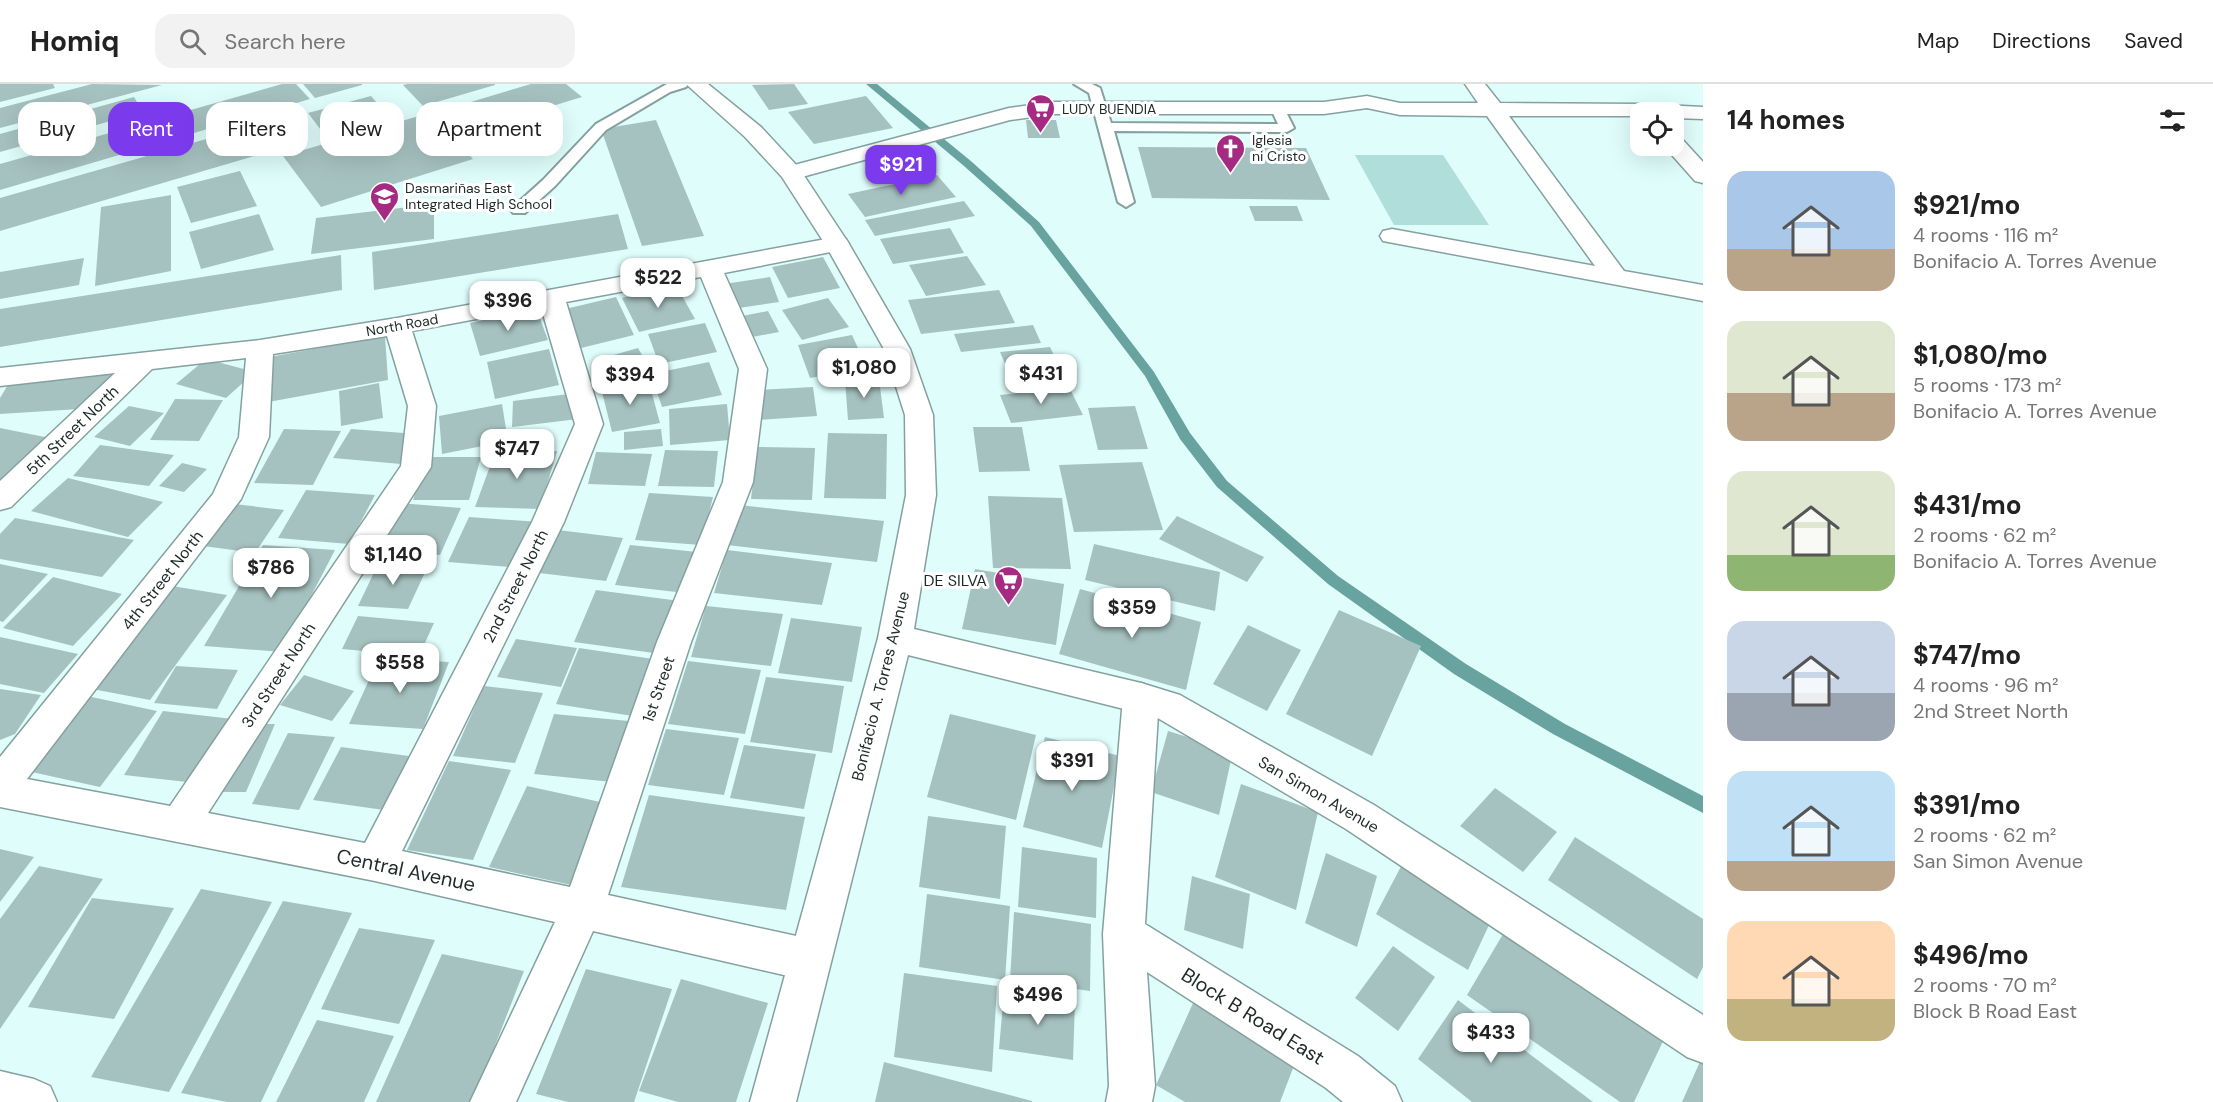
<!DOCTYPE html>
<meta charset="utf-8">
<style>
:root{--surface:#fff;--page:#f2f2f2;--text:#222;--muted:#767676;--line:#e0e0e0;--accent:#7c3aed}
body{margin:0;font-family:"DM Sans",sans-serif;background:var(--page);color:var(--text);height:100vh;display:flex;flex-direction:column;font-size:22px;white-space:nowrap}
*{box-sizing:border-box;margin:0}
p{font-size:20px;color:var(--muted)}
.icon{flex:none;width:33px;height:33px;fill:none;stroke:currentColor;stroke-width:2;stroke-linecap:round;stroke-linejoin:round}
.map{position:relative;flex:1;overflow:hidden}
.drawer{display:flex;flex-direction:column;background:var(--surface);width:510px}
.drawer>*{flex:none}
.guide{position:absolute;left:18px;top:18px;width:570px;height:54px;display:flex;gap:12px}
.fabs{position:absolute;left:1630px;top:18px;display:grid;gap:12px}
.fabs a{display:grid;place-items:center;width:54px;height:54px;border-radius:12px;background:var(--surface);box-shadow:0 6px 24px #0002;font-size:30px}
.price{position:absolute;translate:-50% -51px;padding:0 14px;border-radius:12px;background:#fff;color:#222;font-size:20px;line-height:39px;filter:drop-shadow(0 2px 3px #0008)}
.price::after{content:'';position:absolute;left:50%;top:36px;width:18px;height:14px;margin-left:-9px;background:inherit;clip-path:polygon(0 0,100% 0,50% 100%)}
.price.active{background:var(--accent);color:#fff}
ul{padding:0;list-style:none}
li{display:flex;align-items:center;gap:18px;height:150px;padding:0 24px}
li span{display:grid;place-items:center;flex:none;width:168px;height:120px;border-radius:18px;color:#555}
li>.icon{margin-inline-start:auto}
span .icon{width:72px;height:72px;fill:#fffc;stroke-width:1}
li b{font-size:26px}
h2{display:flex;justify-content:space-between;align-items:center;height:72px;padding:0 24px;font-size:26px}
.pill{padding:0 21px;border-radius:18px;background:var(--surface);box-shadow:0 6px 24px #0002;font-size:21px;line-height:54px}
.pill.active{background:var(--accent);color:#fff}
header{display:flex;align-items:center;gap:36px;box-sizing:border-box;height:84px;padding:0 30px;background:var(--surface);border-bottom:2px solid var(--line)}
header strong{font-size:28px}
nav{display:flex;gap:33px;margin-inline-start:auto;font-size:21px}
.search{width:420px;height:54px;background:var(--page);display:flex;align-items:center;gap:15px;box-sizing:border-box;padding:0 21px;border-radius:18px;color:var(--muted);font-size:22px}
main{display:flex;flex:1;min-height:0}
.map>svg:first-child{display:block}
.green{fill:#b0dedb}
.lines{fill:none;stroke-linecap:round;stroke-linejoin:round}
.stream{fill:#69a3a0;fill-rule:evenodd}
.building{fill:#a6c2c0}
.lane-casing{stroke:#85a19f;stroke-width:4}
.street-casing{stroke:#85a19f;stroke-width:3}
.secondary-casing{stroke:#85a19f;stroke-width:3}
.lane{fill:#fff;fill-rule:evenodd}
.street{fill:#fff;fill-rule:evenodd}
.secondary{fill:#fff;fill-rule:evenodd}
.labels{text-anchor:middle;stroke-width:6;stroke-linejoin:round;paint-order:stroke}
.far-poi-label{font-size:14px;fill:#1e2928;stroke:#fff;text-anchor:start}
.far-street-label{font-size:14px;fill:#1e2928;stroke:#fff}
.street-label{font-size:16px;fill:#1e2928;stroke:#fff}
.poi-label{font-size:16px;fill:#1e2928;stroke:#fff;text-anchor:end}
.near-street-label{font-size:20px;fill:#1e2928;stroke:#fff}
</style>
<header>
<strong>Homiq</strong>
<div class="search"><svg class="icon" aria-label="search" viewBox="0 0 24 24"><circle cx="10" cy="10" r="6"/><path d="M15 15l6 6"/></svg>Search here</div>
<nav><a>Map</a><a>Directions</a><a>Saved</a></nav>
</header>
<main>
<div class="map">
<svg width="1703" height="1018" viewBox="0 0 1703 1018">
<rect width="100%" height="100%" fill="#dffdfb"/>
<!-- green -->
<path class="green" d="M 1355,71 L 1443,71 L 1489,141 L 1394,141 Z"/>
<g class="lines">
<!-- stream -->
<path class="stream" d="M 866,0 L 877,0 L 972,78 L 1039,138 L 1154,288 L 1190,349 L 1227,397 L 1338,492 L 1466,580 L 1565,640 L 1703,712 L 1703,729 L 1553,650 L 1454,590 L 1328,500 L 1217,403 L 1180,355 L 1145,292 L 1031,142 L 964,82 Z"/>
</g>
<!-- building -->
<path class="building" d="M 0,0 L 53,0 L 55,4 L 0,18 Z
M 92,0 L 162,1 L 0,44 L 0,24 Z
M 282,0 L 296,0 L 310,15 L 0,106 L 0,80 Z
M 303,0 L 362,0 L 362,1 L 315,14 Z
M 407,0 L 495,0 L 495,1 L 423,22 L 403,1 Z
M 531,0 L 566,0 L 582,13 L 477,45 L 454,23 Z
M 794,0 L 808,20 L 769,26 L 752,1 Z
M 371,12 L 392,36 L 327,54 L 308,29 Z
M 866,12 L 893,44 L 814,60 L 788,28 Z
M 134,13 L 143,28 L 0,68 L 0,50 Z
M 429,29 L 473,75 L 321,123 L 283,72 Z
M 656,36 L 704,152 L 642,162 L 601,45 Z
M 1026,36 L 1056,36 L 1060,54 L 1028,54 Z
M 262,39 L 281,64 L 0,147 L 0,114 Z
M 1138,63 L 1306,64 L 1330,116 L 1152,114 Z
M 240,87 L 257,122 L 191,139 L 177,103 Z
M 937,91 L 956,113 L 865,133 L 848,110 Z
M 171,111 L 171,187 L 95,202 L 101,123 Z
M 964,117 L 975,132 L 875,152 L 865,136 Z
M 434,120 L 434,155 L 311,170 L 316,134 Z
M 1249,122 L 1297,122 L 1303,137 L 1255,137 Z
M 259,130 L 274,166 L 201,185 L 189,148 Z
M 618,130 L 628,165 L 374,206 L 372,168 Z
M 950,144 L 964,169 L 893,180 L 880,155 Z
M 341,171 L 342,206 L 0,263 L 0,225 Z
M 967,172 L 986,201 L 926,212 L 909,181 Z
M 823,173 L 840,204 L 788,214 L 772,183 Z
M 84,174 L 79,201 L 0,215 L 0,188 Z
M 770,193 L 779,218 L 732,225 L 724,200 Z
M 676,201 L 695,235 L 639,248 L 622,214 Z
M 999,206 L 1015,239 L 921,250 L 908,216 Z
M 616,213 L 634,251 L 577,265 L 561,226 Z
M 828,214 L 849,243 L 802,256 L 782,226 Z
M 536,224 L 548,256 L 480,272 L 470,239 Z
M 768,227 L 779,248 L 752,253 L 742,232 Z
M 705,239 L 717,268 L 659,280 L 648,250 Z
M 1033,241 L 1041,259 L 961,268 L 954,250 Z
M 852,251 L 867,284 L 810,294 L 798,261 Z
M 385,252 L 388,296 L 263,319 L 264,274 Z
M 1050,263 L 1063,290 L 1012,296 L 1000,268 Z
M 638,264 L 650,285 L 609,297 L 596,276 Z
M 549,265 L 559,301 L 495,315 L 487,278 Z
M 206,275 L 255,288 L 226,314 L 176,300 Z
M 709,278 L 722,311 L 662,323 L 651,290 Z
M 113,288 L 95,324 L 0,330 L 0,314 L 12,294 Z
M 648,295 L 660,339 L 612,348 L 601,304 Z
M 879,295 L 884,334 L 848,336 L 845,296 Z
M 379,299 L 383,334 L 341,342 L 339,307 Z
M 813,303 L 817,332 L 758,336 L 756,306 Z
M 1069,303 L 1083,331 L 1011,339 L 1000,311 Z
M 577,309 L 578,335 L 512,343 L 513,317 Z
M 175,315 L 223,316 L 199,357 L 150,356 Z
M 502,320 L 508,357 L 442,370 L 439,332 Z
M 727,320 L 730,356 L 670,361 L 669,325 Z
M 129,322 L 164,329 L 130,362 L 94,353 Z
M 1135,322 L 1148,365 L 1098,366 L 1088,324 Z
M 973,343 L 1022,343 L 1030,387 L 979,388 Z
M 0,344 L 50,354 L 0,400 Z
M 284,345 L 341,347 L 313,401 L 254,399 Z
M 351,345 L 417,350 L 401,380 L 333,374 Z
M 661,345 L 663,362 L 624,366 L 624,348 Z
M 828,349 L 887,350 L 886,415 L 824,414 Z
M 100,361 L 174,371 L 149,402 L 73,392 Z
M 757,363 L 815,364 L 812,416 L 751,415 Z
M 496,366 L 557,367 L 540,425 L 475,423 Z
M 665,366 L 718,367 L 714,403 L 658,402 Z
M 596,368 L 652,370 L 645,402 L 588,400 Z
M 427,373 L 481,373 L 469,416 L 413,416 Z
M 1142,378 L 1163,446 L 1074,448 L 1059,381 Z
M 182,379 L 207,385 L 184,408 L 159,402 Z
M 68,394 L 163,418 L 128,453 L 31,427 Z
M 306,406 L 375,411 L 349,460 L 278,454 Z
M 649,409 L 713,413 L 701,461 L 635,456 Z
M 988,412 L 1062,414 L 1071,485 L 993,484 Z
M 226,419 L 284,426 L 255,469 L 196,461 Z
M 399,419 L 461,424 L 440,471 L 375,466 Z
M 739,421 L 884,437 L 877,478 L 727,461 Z
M 1177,432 L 1264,473 L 1247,498 L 1159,455 Z
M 469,433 L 540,438 L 522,484 L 448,478 Z
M 15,434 L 134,456 L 102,493 L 0,475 L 0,450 Z
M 558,446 L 623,454 L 606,497 L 539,489 Z
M 1094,460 L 1220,488 L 1215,527 L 1085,496 Z
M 263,461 L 335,466 L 282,568 L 204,562 Z
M 630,461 L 697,468 L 685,509 L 615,501 Z
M 727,466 L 832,479 L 822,521 L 714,509 Z
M 379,478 L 428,482 L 408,525 L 358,522 Z
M 0,480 L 48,490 L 3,538 L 0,537 Z
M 975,485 L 1064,500 L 1056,561 L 962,545 Z
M 53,493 L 122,510 L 73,562 L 3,544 Z
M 172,502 L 227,511 L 150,616 L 92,605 Z
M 1080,505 L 1201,538 L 1186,606 L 1059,570 Z
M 596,506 L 680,517 L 661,570 L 574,558 Z
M 706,522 L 783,530 L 771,582 L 691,573 Z
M 1339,526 L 1421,562 L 1372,672 L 1286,630 Z
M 358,532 L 434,539 L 419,572 L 342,565 Z
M 791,534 L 862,543 L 852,598 L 778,589 Z
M 1248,541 L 1301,566 L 1267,627 L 1213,600 Z
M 0,553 L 78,570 L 44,609 L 0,600 Z
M 516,555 L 577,564 L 561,603 L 497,593 Z
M 579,564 L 660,576 L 639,633 L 556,620 Z
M 379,574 L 449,578 L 423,645 L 349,640 Z
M 688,577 L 761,586 L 745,650 L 668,640 Z
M 176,582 L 238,586 L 217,625 L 154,619 Z
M 304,591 L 354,607 L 332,637 L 280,621 Z
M 766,593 L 844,602 L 832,669 L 750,658 Z
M 484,602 L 543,609 L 515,679 L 453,672 Z
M 0,605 L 41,611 L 15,650 L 0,656 Z
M 87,612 L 157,627 L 100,703 L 27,687 Z
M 163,627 L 233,635 L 196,699 L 124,691 Z
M 554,630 L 629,637 L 612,698 L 534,690 Z
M 950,630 L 1036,651 L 1016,736 L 927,713 Z
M 247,640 L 275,640 L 246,708 L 218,708 Z
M 666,645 L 739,654 L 724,711 L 648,701 Z
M 1168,647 L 1233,667 L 1219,731 L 1151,708 Z
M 288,649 L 335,653 L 299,726 L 252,720 Z
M 1045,653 L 1120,672 L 1102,764 L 1023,743 Z
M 744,661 L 816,670 L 804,725 L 730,714 Z
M 341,663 L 409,672 L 384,726 L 313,716 Z
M 449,677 L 511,686 L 473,776 L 407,766 Z
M 1241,700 L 1318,728 L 1296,826 L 1215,793 Z
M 527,702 L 605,719 L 571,801 L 489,783 Z
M 1495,704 L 1557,748 L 1523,788 L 1460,742 Z
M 649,711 L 805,733 L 786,826 L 621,803 Z
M 928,732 L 1006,742 L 1000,815 L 919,803 Z
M 1575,753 L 1703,835 L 1703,883 L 1697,895 L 1548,796 Z
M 1022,763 L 1097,774 L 1096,834 L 1018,823 Z
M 0,765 L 34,773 L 0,818 Z
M 1326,769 L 1377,792 L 1357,863 L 1305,839 Z
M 1407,771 L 1497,824 L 1468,886 L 1376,830 Z
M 39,782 L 103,795 L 0,945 L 0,835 Z
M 1192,792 L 1250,810 L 1243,865 L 1184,846 Z
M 201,805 L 272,818 L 169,1008 L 91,993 Z
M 927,810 L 1010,822 L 1005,896 L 919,883 Z
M 92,814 L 174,824 L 114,935 L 28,923 Z
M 283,817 L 352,829 L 261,1018 L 227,1018 L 181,1009 Z
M 1014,828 L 1091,840 L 1090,907 L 1010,896 Z
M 359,844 L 435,856 L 399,940 L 321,925 Z
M 1506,845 L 1666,951 L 1634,1018 L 1620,1018 L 1467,911 Z
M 1393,862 L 1435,893 L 1398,947 L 1355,914 Z
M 442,870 L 524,887 L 473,1018 L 376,1018 Z
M 586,885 L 672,905 L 634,1018 L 568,1018 L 536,1010 Z
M 904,889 L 997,902 L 992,988 L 894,973 Z
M 681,895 L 768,919 L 736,1018 L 678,1018 L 639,1007 Z
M 1004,908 L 1075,919 L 1073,976 L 999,965 Z
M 1458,916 L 1593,1018 L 1472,1018 L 1418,975 Z
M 1194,917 L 1297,974 L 1280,1018 L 1185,1018 L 1156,1001 Z
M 317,936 L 394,952 L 364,1018 L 276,1018 Z
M 1703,971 L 1703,1018 L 1682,1018 Z
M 884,978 L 1032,1017 L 1032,1018 L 875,1018 Z"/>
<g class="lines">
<defs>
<path id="lane" d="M 667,0 L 688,0 L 686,3 L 670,8 L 606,46 L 555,102 L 525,129 L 513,129 L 511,126 L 513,123 L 543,96 L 596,40 Z
M 1074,0 L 1092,0 L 1100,4 L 1111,39 L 1278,40 L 1271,25 L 1278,21 L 1283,22 L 1294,44 L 1287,48 L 1114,47 L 1134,118 L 1126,123 L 1118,118 L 1089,9 Z"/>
<path id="street" d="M 1465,0 L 1485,0 L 1500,19 L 1642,20 L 1703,23 L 1703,35 L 1674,34 L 1674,28 L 1641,28 L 1641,32 L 1509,32 L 1624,187 L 1703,201 L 1703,217 L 1383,157 L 1380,152 L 1383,147 L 1392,145 L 1595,182 L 1487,32 L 1400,31 L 1367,24 L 1324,30 L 1054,30 L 1010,36 L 791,96 L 783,94 L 780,89 L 783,84 L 1009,24 L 1054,18 L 1324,18 L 1367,12 L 1400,19 L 1478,19 Z
M 1674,53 L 1682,55 L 1703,78 L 1703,99 L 1695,97 L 1664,62 L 1674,62 Z
M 837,153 L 846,155 L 849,160 L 846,165 L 724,189 L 767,285 L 753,398 L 691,558 L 608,811 L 810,855 L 825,861 L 831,876 L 825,891 L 810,897 L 593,847 L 516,1018 L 470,1018 L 555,838 L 375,797 L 0,723 L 0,673 L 213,410 L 239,353 L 246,274 L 152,285 L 11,423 L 0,426 L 0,397 L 115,289 L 0,302 L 0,284 L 260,256 L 397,234 ZM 701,193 L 739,285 L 723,398 L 657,558 L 570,803 L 402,767 L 564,438 L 603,340 L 566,218 ZM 541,223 L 575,340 L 532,438 L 365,759 L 208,729 L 431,383 L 436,322 L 412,247 ZM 387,252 L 408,322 L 401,382 L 170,722 L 27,695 L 241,415 L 269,353 L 273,270 Z
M 1141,599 L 1154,604 L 1159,614 L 1145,840 L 1358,972 L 1395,1002 L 1402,1018 L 1343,1018 L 1326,1004 L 1147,888 L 1155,1002 L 1152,1018 L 1106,1018 L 1109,1002 L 1103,850 L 1123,614 L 1128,604 Z
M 0,987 L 34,995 L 50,1002 L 57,1018 L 0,1018 Z"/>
<path id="secondary" d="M 686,0 L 708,0 L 761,43 L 799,84 L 849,160 L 910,265 L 933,331 L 936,411 L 914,545 L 1141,599 L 1180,611 L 1374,721 L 1703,931 L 1703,979 L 1687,973 L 1346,745 L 1156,633 L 908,571 L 796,1018 L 750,1018 L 878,554 L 906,411 L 905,331 L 884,265 L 825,160 L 782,93 L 745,53 Z"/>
</defs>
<!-- lane casing -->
<use href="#lane" class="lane-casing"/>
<!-- street casing -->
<use href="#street" class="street-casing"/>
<!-- secondary casing -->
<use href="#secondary" class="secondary-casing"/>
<!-- lane -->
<use href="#lane" class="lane"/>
<!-- street -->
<use href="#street" class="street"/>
<!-- secondary -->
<use href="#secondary" class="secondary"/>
</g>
<!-- icons -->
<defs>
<symbol id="supermarket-pin" viewBox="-11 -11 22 30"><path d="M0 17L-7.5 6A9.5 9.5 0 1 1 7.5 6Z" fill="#a42b81" stroke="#fff"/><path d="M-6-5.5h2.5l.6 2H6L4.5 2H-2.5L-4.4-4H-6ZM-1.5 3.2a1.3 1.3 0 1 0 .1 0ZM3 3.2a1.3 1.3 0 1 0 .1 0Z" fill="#fff"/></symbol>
<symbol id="church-pin" viewBox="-11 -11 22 30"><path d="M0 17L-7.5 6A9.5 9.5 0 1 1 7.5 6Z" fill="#a42b81" stroke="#fff"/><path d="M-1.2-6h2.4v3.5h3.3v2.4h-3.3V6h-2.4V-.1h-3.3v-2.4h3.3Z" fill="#fff"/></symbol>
<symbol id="school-pin" viewBox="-11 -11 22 30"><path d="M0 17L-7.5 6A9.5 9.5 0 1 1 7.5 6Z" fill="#a42b81" stroke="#fff"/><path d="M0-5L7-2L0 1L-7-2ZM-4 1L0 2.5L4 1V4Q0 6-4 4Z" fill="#fff"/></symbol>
</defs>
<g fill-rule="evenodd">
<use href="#supermarket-pin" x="1024" y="8" width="33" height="45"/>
<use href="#church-pin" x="1214" y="48" width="33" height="45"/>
<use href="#school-pin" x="368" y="96" width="33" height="45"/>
<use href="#supermarket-pin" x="992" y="480" width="33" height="45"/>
</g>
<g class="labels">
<!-- far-poi labels -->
<g class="far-poi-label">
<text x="1062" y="30">LUDY BUENDIA</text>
<text x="1252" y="61">Iglesia<tspan x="1252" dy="16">ni Cristo</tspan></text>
<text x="405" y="109">Dasmariñas East<tspan x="405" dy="16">Integrated High School</tspan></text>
</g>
<!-- far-street labels -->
<g class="far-street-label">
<text transform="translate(402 241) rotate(-10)" y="5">North Road</text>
</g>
<!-- street labels -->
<g class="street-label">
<text transform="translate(72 346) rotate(-44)" y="6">5th Street North</text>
<text transform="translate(162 496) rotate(-52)" y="6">4th Street North</text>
<text transform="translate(515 502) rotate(-63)" y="6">2nd Street North</text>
<text transform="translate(278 591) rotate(-57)" y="6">3rd Street North</text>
<text transform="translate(880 602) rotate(-76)" y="6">Bonifacio A. Torres Avenue</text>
<text transform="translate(658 605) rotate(-71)" y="6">1st Street</text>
<text transform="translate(1319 710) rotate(30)" y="6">San Simon Avenue</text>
</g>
<!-- poi labels -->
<g class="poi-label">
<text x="987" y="502">DE SILVA</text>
</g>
<!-- near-street labels -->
<g class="near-street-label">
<text transform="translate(406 786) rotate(12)" y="7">Central Avenue</text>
<text transform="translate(1253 932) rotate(32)" y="7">Block B Road East</text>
</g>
</g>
</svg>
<div class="fabs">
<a><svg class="icon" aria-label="locate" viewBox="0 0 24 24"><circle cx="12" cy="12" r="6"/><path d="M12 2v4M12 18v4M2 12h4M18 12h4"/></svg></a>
</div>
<b class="price active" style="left:901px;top:112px">$921</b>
<b class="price" style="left:658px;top:225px">$522</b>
<b class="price" style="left:508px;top:248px">$396</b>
<b class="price" style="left:864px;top:315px">$1,080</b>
<b class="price" style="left:1041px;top:321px">$431</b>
<b class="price" style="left:630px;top:322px">$394</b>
<b class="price" style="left:517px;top:396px">$747</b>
<b class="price" style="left:393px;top:502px">$1,140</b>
<b class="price" style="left:271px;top:515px">$786</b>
<b class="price" style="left:1132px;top:555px">$359</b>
<b class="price" style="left:400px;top:610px">$558</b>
<b class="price" style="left:1072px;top:708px">$391</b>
<b class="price" style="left:1038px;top:942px">$496</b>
<b class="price" style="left:1491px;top:980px">$433</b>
<div class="guide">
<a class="pill">Buy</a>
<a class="pill active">Rent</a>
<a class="pill">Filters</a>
<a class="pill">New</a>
<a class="pill">Apartment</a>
</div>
</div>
<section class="drawer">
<h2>14 homes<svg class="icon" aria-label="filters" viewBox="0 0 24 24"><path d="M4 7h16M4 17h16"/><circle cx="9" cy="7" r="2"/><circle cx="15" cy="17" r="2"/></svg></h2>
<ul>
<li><span style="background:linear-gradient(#a9c7e8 65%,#b9a48a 0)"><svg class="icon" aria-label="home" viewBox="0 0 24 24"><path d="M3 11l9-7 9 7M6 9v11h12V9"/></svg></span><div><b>$921/mo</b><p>4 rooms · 116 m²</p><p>Bonifacio A. Torres Avenue</p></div></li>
<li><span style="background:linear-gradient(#dfe7d0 60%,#b9a48a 0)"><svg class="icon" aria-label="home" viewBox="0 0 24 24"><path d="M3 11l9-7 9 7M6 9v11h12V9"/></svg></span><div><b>$1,080/mo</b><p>5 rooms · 173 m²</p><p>Bonifacio A. Torres Avenue</p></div></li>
<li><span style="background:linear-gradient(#dfe7d0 70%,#8fb573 0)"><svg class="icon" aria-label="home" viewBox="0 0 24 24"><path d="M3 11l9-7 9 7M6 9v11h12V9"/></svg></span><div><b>$431/mo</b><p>2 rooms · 62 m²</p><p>Bonifacio A. Torres Avenue</p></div></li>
<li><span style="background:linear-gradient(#c9d6e8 60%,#9aa5b1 0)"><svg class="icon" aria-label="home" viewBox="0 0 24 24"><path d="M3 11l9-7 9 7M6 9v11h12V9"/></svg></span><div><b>$747/mo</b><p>4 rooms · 96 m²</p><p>2nd Street North</p></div></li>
<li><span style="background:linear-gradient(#bfe0f5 75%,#b9a48a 0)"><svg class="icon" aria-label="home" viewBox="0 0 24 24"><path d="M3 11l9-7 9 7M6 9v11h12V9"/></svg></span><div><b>$391/mo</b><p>2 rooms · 62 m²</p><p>San Simon Avenue</p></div></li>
<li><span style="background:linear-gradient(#ffd9b3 65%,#c2b280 0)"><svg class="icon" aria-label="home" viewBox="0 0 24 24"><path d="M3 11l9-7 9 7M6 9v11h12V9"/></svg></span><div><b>$496/mo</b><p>2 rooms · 70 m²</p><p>Block B Road East</p></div></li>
</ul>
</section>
</main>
